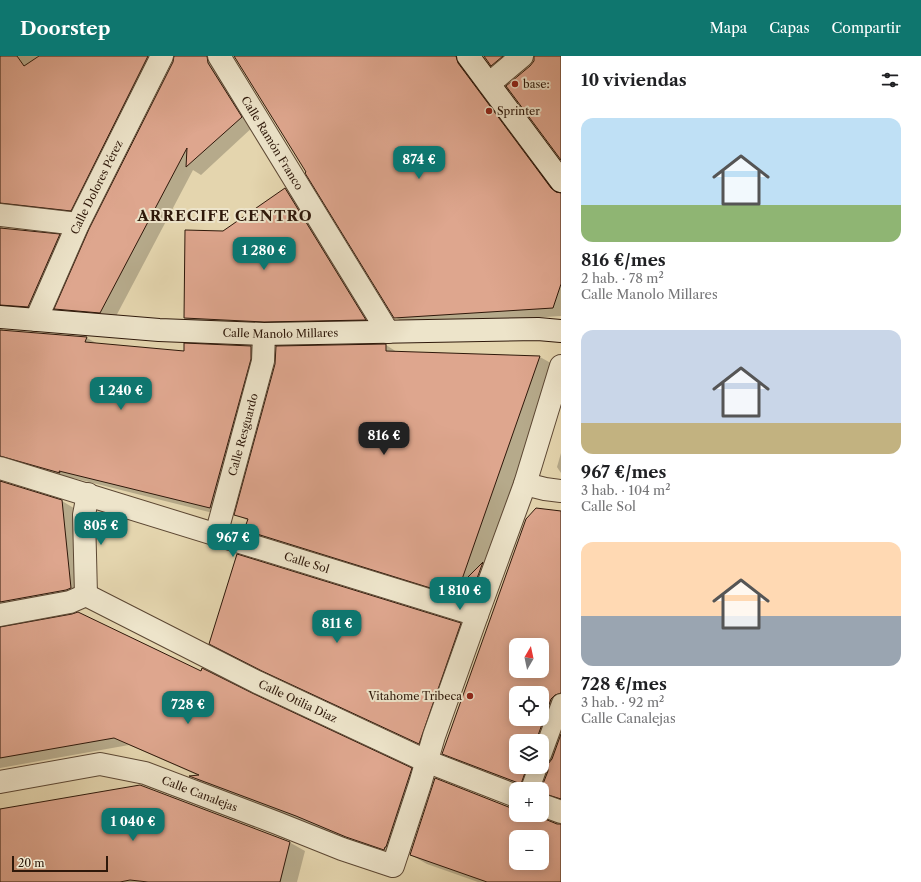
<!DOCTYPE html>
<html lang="es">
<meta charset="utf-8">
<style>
:root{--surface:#fff;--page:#f2f2f2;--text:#202124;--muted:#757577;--accent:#0f766e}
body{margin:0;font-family:"Libre Caslon Text",serif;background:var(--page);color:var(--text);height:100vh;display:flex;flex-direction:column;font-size:15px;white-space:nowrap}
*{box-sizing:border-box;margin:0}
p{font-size:13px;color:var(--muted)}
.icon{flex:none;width:22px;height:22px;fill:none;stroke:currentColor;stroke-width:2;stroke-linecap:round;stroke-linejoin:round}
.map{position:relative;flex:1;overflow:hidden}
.sheet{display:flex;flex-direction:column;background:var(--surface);width:360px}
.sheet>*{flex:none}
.needle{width:26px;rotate:9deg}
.tools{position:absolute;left:509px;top:582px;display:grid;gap:8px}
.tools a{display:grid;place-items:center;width:40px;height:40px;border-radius:8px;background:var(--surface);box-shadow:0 2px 10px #0003;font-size:20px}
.scale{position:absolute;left:12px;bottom:10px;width:96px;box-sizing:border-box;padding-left:4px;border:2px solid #2e180a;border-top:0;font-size:11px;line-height:14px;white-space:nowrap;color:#2e180a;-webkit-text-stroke:3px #ede4ca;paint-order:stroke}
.price{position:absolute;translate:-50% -34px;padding:0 9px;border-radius:8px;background:var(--accent);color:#fff;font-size:13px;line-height:26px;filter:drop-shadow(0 1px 2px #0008)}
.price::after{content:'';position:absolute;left:50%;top:24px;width:12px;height:9px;margin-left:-6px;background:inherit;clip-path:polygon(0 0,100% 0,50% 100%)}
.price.on{background:#222;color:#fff}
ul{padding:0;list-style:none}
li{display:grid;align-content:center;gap:8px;height:212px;padding:0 20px}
li span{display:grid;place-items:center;height:124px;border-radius:12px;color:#555}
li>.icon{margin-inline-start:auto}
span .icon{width:72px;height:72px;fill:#fffc;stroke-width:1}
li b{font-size:17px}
h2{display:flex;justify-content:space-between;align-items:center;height:48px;padding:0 20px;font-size:17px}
header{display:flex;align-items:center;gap:24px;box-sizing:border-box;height:56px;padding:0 20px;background:var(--accent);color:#fff}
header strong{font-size:19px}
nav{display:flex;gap:22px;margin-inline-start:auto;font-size:14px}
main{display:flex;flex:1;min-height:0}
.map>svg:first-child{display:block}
.shadow{fill:#0003;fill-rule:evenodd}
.building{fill:#dea68e;stroke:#2e180a;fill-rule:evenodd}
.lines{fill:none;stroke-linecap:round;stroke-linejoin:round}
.service-casing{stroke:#5c4733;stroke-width:20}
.minor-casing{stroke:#5c4733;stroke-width:24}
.tertiary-casing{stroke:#5c4733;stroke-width:24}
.secondary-casing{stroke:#2e180a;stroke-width:24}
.service{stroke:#ede4ca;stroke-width:18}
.minor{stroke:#ede4ca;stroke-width:22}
.tertiary{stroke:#ede4ca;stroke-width:22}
.secondary{stroke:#ede4ca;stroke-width:22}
.poi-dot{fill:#8f2418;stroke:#ede4ca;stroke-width:1.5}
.labels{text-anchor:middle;stroke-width:4;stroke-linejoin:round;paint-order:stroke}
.poi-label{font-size:11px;fill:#2e180a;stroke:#ede4ca;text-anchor:start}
.street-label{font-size:11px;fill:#2e180a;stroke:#ede4ca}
.district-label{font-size:15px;font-weight:bold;letter-spacing:1px;fill:#2e180a;stroke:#ede4ca}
</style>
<header>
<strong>Doorstep</strong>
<nav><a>Mapa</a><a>Capas</a><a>Compartir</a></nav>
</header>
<main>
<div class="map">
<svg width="561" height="826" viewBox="0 0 561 826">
<rect width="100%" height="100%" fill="#e4d5ae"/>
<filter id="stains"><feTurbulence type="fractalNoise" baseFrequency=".005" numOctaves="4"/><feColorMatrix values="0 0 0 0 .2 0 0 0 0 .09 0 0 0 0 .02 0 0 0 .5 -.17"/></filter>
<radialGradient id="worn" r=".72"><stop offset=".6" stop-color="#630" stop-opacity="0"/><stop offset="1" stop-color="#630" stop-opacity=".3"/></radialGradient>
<!-- shadow -->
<path class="shadow" d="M 0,0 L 167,0 L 85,162 L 2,166 L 3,173 L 59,179 L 74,188 L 43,258 L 2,269 L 3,275 L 87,282 L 98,288 L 185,296 L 251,291 L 265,299 L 225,460 L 73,422 L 74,425 L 2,424 L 4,427 L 62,445 L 77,454 L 85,540 L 2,564 L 3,572 L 201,617 L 411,713 L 426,721 L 398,801 L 362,789 L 311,768 L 204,728 L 192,721 L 199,720 L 129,689 L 0,712 Z
M 175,0 L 224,0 L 255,69 L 201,119 L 193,114 L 114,264 L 70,261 L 56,252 L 174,6 Z
M 235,0 L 473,0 L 472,17 L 561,136 L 561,260 L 409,270 L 395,261 L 263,44 Z
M 485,0 L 527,0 L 506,17 L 492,9 Z
M 285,133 L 294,138 L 374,268 L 194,267 L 185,262 L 224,176 Z
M 386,289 L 397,296 L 540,301 L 558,311 L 487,553 L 263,484 L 245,474 L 248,465 L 236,458 Z
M 561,397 L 561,417 L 557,411 Z
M 561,456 L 561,746 L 557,745 L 542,737 L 542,733 L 526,733 L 461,708 L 443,697 ZM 516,589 L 542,589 L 542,615 L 516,615 ZM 516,637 L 542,637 L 542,663 L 516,663 ZM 516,685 L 542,685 L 542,711 L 516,711 Z
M 460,568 L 476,577 L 434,696 L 279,623 L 226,596 Z
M 512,753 L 516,753 L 516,759 L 542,759 L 545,761 L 548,765 L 561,769 L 561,826 L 478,826 L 427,808 L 411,799 ZM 516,781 L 542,781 L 542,807 L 516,807 Z
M 0,754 L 289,786 L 305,795 L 297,826 L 0,826 Z"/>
<!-- building -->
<path class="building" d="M 0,0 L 17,0 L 24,10 L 39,0 L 148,0 L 71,155 L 0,147 Z
M 174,0 L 207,0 L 208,7 L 242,61 L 186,111 L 187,92 L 100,257 L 54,253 L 89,173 L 173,6 Z
M 234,0 L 456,0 L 458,7 L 551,132 L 556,136 L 561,137 L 561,228 L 553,252 L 394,262 L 305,117 L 306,116 Z
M 484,0 L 503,0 L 491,10 Z
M 534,0 L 561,0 L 561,104 L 506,30 L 530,10 L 534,5 Z
M 285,132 L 366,264 L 264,266 L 184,262 L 185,174 L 223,175 Z
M 0,172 L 60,178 L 28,251 L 0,249 Z
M 0,274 L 87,281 L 85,286 L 184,295 L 184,287 L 251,290 L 251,303 L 210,452 L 59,415 L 60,417 L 0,400 Z
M 386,288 L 386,295 L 540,300 L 460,529 L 483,506 L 469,544 L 244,474 L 248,463 L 234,459 L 275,308 L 276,290 Z
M 0,425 L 62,444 L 71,532 L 66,534 L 0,546 Z
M 536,452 L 561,455 L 561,637 L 555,639 L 551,643 L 536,685 L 516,685 L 516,711 L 527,711 L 521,728 L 442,698 L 526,463 ZM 516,589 L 542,589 L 542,615 L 516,615 ZM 516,637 L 542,637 L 542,663 L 516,663 Z
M 237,498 L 461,567 L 419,688 L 262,615 L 209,588 Z
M 78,556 L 201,615 L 202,612 L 252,637 L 412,712 L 386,791 L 385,791 L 384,794 L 346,781 L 296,760 L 189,720 L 199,719 L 114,682 L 0,702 L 0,571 L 72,558 Z
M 561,678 L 561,743 L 542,737 L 541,733 L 548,715 L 548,708 L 552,703 Z
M 435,722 L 511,752 L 516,752 L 516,759 L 535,759 L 557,768 L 561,768 L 561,826 L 487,826 L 410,799 ZM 516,781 L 542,781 L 542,807 L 516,807 Z
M 140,729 L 290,786 L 280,826 L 148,826 L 130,824 L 120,826 L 0,826 L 0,753 Z"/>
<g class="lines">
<defs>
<path id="service" d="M 542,699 L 561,647
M 530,733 L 538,711"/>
<g id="minor">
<path id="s1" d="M 219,0 L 388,276"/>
<path d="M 489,28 L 522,0"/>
<path d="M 0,159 L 78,168"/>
<path id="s2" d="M 36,264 L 78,168 L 162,0"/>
<path id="s3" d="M 0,412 L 477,559"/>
<path d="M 525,428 L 545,433 L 561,435"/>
<path id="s4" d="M 216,479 L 263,305 L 264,278"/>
<path id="s5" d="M 86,539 L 257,626 L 426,705 L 516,740"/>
<path d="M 86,539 L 84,459 L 88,438"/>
<path d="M 0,559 L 70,546 L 86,539"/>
<path d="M 542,749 L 561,756"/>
</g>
<g id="tertiary">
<path id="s6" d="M 0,726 L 100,708 L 145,717 L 277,767 L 342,793 L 393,810 L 420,728 L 434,680 L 477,559 L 525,428 L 561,310"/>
</g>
<g id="secondary">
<path d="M 468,0 L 561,125"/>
<path id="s7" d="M 0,261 L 159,274 L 264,278 L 538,273 L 561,275"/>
</g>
</defs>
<!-- service casing -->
<use href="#service" class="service-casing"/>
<!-- minor casing -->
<use href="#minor" class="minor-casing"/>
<!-- tertiary casing -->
<use href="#tertiary" class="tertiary-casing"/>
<!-- secondary casing -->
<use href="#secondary" class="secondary-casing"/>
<!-- service -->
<use href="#service" class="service"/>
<!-- minor -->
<use href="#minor" class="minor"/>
<!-- tertiary -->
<use href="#tertiary" class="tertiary"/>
<!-- secondary -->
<use href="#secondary" class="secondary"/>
</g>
<!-- markers -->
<g class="poi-dot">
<circle cx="515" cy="28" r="4"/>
<circle cx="489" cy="55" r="4"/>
<circle cx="470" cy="640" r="4"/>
</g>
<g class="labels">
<!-- poi labels -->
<g class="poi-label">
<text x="523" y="32">base:</text>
<text x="497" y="59">Sprinter</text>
<text x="462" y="644" text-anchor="end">Vitahome Tribeca</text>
</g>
<!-- street labels -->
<g class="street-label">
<text dy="4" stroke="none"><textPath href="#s1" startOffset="102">Calle Ramón Franco</textPath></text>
<text dy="4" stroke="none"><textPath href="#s2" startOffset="146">Calle Dolores Pérez</textPath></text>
<text dy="4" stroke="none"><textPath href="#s7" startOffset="281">Calle Manolo Millares</textPath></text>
<text dy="4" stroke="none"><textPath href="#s4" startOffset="104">Calle Resguardo</textPath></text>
<text dy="4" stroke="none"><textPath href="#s3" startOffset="321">Calle Sol</textPath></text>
<text dy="4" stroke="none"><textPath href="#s5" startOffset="237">Calle Otilia Diaz</textPath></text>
<text dy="4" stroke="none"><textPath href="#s6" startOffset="206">Calle Canalejas</textPath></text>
</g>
<!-- district labels -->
<g class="district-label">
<text x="225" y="165">ARRECIFE CENTRO</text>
</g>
</g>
<rect width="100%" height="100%" filter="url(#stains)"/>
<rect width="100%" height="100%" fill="url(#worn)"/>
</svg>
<div class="tools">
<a><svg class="needle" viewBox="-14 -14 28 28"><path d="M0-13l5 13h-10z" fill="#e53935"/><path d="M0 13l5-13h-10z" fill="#757577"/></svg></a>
<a><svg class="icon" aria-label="locate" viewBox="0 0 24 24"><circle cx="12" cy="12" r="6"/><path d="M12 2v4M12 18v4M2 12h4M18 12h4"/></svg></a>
<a><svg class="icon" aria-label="layers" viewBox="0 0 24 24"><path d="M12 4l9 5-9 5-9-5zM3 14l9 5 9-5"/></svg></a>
<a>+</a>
<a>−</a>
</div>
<div class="scale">20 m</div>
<b class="price" style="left:419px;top:124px">874 €</b>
<b class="price" style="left:264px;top:215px">1 280 €</b>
<b class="price" style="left:121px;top:355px">1 240 €</b>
<b class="price on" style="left:384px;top:400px">816 €</b>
<b class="price" style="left:101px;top:490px">805 €</b>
<b class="price" style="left:233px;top:502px">967 €</b>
<b class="price" style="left:460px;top:555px">1 810 €</b>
<b class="price" style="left:337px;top:588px">811 €</b>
<b class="price" style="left:188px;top:669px">728 €</b>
<b class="price" style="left:133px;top:786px">1 040 €</b>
</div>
<section class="sheet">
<h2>10 viviendas<svg class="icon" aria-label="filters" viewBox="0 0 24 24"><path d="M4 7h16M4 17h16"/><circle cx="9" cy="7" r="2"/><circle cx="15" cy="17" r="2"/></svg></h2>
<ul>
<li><span style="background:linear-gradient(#bfe0f5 70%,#8fb573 0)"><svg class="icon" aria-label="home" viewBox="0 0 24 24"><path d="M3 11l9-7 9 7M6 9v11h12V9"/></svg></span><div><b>816 €/mes</b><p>2 hab. · 78 m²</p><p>Calle Manolo Millares</p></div></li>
<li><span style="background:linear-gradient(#c9d6e8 75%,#c2b280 0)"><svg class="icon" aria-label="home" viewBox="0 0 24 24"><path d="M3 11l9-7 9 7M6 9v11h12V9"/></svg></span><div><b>967 €/mes</b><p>3 hab. · 104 m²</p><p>Calle Sol</p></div></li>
<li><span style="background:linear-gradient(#ffd9b3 60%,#9aa5b1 0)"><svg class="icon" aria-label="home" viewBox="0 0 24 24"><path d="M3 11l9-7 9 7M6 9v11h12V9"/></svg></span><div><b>728 €/mes</b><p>3 hab. · 92 m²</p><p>Calle Canalejas</p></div></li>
</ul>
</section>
</main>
